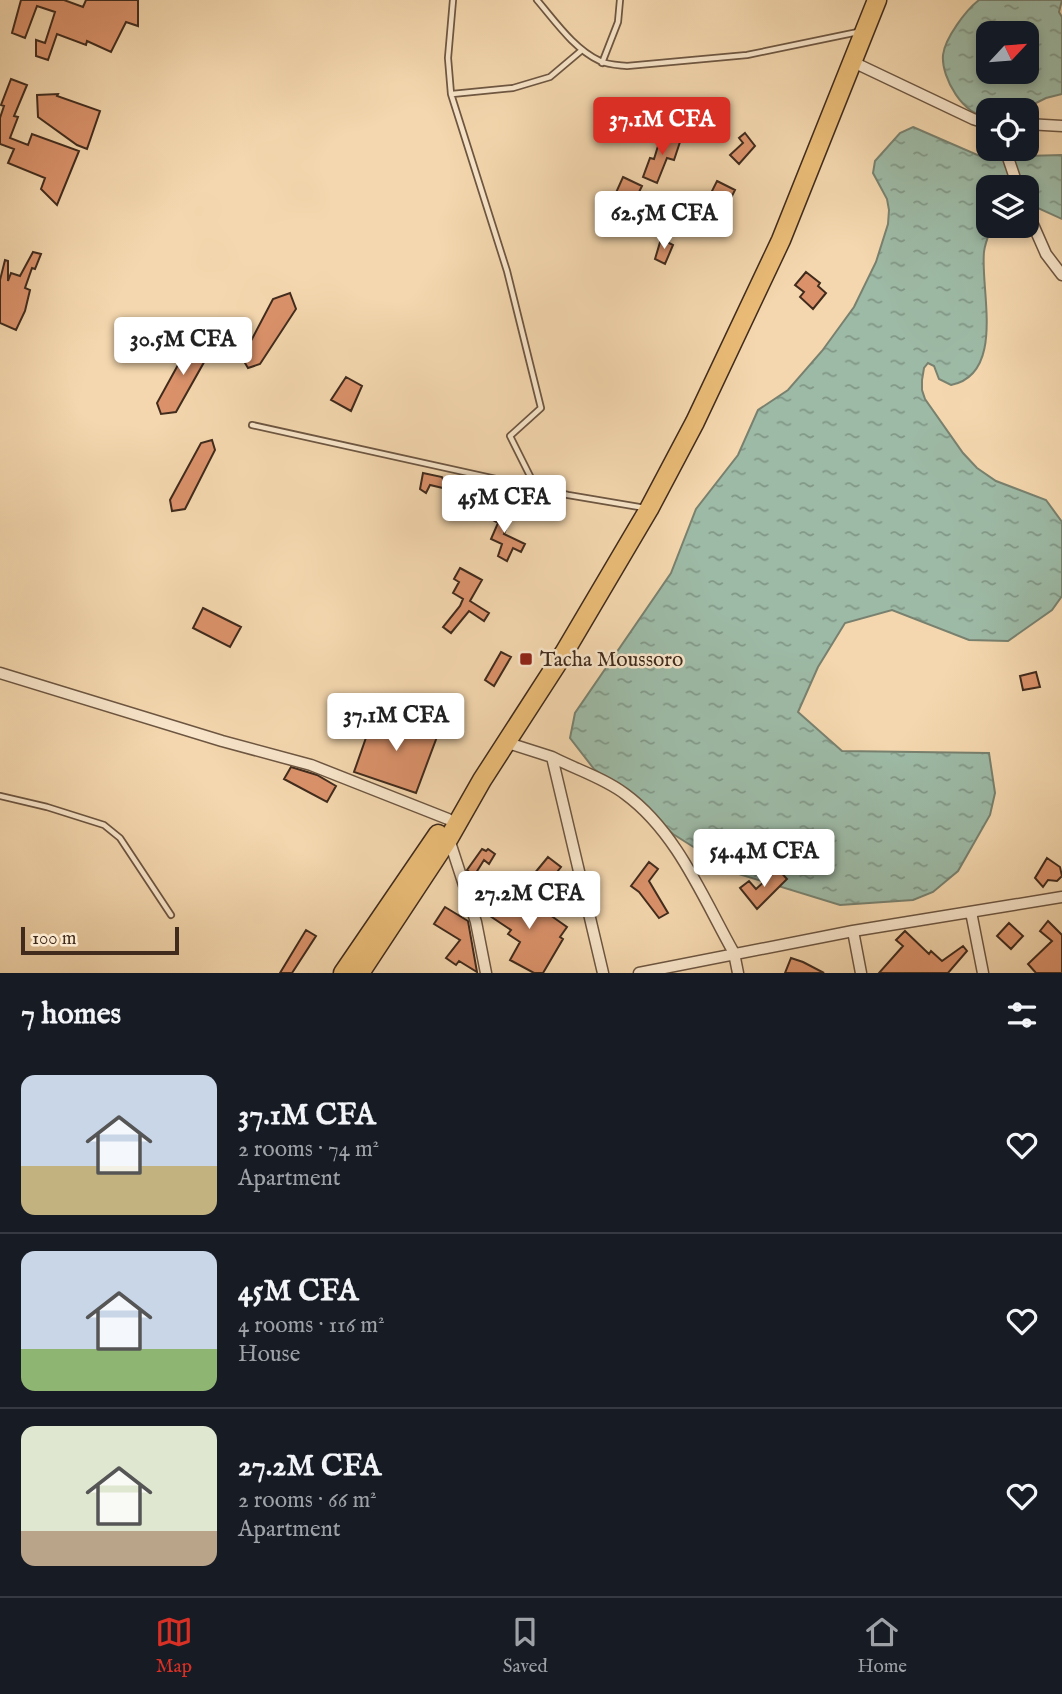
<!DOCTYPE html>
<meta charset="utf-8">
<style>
:root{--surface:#171b24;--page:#242831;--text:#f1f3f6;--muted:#9ea1a6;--line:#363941;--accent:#d93025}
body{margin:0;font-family:"IM FELL English",serif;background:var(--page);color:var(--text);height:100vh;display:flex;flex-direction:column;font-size:26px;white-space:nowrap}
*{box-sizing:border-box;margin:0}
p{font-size:23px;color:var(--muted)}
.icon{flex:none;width:38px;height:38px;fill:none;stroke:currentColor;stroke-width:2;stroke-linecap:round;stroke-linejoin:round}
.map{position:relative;height:973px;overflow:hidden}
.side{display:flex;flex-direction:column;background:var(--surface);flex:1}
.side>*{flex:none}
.needle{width:46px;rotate:64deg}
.buttons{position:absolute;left:976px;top:21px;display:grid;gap:14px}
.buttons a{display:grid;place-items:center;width:63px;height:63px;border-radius:14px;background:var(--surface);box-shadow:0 4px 10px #0003;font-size:35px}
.scale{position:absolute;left:21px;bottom:18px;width:158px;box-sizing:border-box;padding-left:7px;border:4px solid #402b1d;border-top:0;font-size:19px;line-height:24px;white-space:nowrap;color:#402b1d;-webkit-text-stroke:5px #f8e5ca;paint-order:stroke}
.price{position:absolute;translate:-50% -60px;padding:0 16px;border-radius:7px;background:#fff;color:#222;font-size:23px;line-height:46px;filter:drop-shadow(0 2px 4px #0008)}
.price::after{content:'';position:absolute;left:50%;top:42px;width:21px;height:16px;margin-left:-10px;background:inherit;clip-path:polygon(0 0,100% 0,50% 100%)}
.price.selected{background:var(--accent);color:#fff}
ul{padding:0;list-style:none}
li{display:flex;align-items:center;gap:21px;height:175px;padding:0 21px}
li+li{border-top:2px solid var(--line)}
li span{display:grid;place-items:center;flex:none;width:196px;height:140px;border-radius:14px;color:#555}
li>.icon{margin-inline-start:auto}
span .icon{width:84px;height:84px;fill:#fffc;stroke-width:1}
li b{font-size:30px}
h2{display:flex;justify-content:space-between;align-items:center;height:84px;padding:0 21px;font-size:30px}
.menu{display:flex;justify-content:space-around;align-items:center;height:98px;border-top:2px solid var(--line);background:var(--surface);font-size:19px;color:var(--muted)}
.menu a{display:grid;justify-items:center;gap:4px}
.menu .selected{color:var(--accent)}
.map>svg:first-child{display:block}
.water{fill:url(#water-ripples);stroke:#78816f;stroke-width:2;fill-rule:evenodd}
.building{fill:#db926b;stroke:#402b1d;stroke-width:2}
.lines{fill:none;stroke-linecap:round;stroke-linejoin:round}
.lane-casing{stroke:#6d5641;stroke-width:8}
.street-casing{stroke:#6d5641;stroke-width:13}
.highway-casing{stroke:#402b1d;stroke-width:21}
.lane{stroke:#f8e5ca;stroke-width:4.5}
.street{stroke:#f8e5ca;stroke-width:10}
.highway{stroke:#eabc77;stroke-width:18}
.poi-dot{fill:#8f2418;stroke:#f8e5ca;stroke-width:2.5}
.labels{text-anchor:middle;stroke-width:5;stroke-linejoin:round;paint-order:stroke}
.poi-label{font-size:21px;fill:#402b1d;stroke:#f8e5ca;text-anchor:start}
</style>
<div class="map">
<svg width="1062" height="973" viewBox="0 0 1062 973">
<defs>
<pattern id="water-ripples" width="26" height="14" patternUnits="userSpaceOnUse" patternTransform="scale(1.75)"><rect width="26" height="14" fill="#9dbaa6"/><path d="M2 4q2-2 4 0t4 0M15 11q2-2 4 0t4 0" fill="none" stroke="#819787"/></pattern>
</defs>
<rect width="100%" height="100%" fill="#f4d7ae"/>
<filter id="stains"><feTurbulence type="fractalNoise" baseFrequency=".00286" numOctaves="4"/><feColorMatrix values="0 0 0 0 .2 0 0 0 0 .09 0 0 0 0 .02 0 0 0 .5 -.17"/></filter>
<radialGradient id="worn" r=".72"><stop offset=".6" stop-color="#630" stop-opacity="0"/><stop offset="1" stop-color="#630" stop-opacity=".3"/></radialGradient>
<!-- water -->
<path class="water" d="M 979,0 L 1062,0 L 1059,12 L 1062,17 L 1062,94 L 1046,98 L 1022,110 L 989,110 L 989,117 C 964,117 941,78 943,55 C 945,38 966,10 979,0 ZM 989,33 L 1027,33 L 1027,72 L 989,72 Z
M 913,127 L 982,157 L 1062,155 L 1062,219 L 1027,203 L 1027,187 L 989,187 L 989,226 L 992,226 C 989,234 985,243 984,252 C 980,289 1006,374 951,385 L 939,379 L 934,366 L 928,363 L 924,368 L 922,380 L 922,390 L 925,399 L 963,453 L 977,468 L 996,481 L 1046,500 L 1062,522 L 1062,596 L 1052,610 L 1008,641 L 969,640 L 892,610 L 845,623 L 818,667 L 798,712 L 842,751 L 989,753 L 995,793 L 990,815 L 958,871 L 933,892 L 913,900 L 840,905 L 739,874 L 703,853 L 673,834 L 627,793 L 594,769 L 570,738 L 575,713 L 671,573 L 696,509 L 738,455 L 758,410 L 788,390 L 822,351 L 854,307 L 876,262 L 888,224 L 889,210 L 887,199 L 873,173 L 875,161 L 900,133 Z"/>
<!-- building -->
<path class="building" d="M 21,0 L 64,0 L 83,7 L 86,0 L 138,0 L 138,26 L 126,22 L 111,52 L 87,41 L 86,45 L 57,34 L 48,60 L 36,56 L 36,40 L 45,43 L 55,12 L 37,6 L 25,38 L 12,33 Z
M 11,79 L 27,85 L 14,116 L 18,117 L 10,138 L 28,145 L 32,134 L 79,151 L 57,205 L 41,189 L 45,178 L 8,163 L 14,149 L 0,144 L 0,118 L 4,106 L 1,105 Z
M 58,94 L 57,96 L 100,111 L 87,149 L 77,145 L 38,117 L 37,95 Z
M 662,133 L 681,139 L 674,160 L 667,158 L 657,183 L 643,177 L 650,158 L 654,159 Z
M 745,133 L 755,146 L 739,164 L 730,155 L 743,143 L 739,138 Z
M 623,177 L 642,186 L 628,215 L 610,206 Z
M 717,181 L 735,190 L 723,214 L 705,205 Z
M 661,239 L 673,245 L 665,264 L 655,259 Z
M 33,252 L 41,254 L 35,269 L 32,268 L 25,288 L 30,290 L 25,311 L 16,330 L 0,323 L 0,280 L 5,260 L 8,261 L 8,281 L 11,273 L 20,276 Z
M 806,272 L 820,283 L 818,286 L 826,293 L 813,309 L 800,297 L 804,292 L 795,285 Z
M 290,293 L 296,309 L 260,364 L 248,368 L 242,358 L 273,299 Z
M 207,342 L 212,348 L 176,412 L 161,414 L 157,403 L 189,345 Z
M 346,377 L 362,386 L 351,411 L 331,400 Z
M 212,440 L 215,450 L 185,509 L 172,511 L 170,500 L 201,443 Z
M 423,473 L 442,477 L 447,489 L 430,485 L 426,493 L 420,489 Z
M 465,479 L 488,485 L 487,494 L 469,490 L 466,499 L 455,494 Z
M 490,508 L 510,519 L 504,534 L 525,544 L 521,552 L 513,548 L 507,561 L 498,556 L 502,544 L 491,539 L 498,523 L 486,516 Z
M 460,568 L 482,580 L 470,601 L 489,613 L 484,621 L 469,611 L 451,633 L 443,627 L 460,606 L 463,599 L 453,593 L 459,582 L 454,579 Z
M 203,608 L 241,627 L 230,647 L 193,628 Z
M 501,652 L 511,657 L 494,686 L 485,680 Z
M 1036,672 L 1040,687 L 1023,690 L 1020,676 Z
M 375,712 L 438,734 L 416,793 L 354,772 Z
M 291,767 L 317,775 L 336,786 L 327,802 L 284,779 Z
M 482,849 L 486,851 L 488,849 L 495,854 L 489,864 L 484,860 L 474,876 L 467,870 Z
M 548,857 L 561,867 L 553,877 L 549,874 L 543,882 L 534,874 Z
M 1047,858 L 1060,867 L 1062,876 L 1057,881 L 1048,880 L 1043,887 L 1035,878 Z
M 649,862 L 658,869 L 649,881 L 668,913 L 659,918 L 639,892 L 631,886 Z
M 778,869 L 787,879 L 757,909 L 740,888 L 749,881 L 756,889 Z
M 503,890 L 513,896 L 508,905 L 521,914 L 533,897 L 552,911 L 550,915 L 567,927 L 560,937 L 563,939 L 543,973 L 534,973 L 510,960 L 520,942 L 508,934 L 511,930 L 481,910 L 486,903 L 491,907 Z
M 445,907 L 468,921 L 477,972 L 459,961 L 456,965 L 446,958 L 460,940 L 434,924 Z
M 1048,921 L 1062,935 L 1062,973 L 1036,973 L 1028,964 L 1052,941 L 1040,931 Z
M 1009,923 L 1023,936 L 1011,949 L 997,936 Z
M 306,930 L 316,936 L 292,973 L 280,973 Z
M 905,931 L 929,954 L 931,951 L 942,961 L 963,946 L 967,951 L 948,973 L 879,973 L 903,946 L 896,940 Z
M 791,958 L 803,962 L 824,973 L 785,973 Z"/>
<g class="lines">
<defs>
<path id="lane" d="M 453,0 L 448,58 L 451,94 L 507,271 L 541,408 L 510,436 L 536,488
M 537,0 C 555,21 574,49 600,61 C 608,65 618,65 627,66 L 747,55 L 858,32
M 602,63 L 618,22 L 620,0
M 452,94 L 513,88 L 550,77 L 582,50
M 252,425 L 568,495 L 645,508
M 0,796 L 47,807 L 104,825 L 120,838 L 171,915"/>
<path id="street" d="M 853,62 L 973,119 L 989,124
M 1027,124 L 1062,126
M 1005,149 L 1018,187
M 1027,211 L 1046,254 L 1062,275
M 0,673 L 222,741 L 311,765 L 448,819
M 508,743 L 552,757 L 603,973
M 552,757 C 575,769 604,778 625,794 C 677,832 703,898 734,953 L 738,973
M 449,839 L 476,922 L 486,973
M 971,912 L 983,973
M 853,931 L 861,973
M 639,973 L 853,931 L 1062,897"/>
<path id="highway" d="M 343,973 L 438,834
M 360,973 L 449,838 L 482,780 L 564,653 L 649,509 L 695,422 L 781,240 L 877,0"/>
</defs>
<!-- lane casing -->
<use href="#lane" class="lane-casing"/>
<!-- street casing -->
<use href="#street" class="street-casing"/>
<!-- highway casing -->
<use href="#highway" class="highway-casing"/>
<!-- lane -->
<use href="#lane" class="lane"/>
<!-- street -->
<use href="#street" class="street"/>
<!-- highway -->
<use href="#highway" class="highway"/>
</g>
<!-- markers -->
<rect class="poi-dot" x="519" y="652" width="14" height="14" rx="3.5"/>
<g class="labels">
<!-- poi labels -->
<g class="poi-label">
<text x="540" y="666">Tacha Moussoro</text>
</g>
</g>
<rect width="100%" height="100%" filter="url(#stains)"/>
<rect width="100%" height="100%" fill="url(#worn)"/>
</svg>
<div class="buttons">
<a><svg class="needle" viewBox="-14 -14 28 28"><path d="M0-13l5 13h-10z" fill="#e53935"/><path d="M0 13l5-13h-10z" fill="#9ea1a6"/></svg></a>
<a><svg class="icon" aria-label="locate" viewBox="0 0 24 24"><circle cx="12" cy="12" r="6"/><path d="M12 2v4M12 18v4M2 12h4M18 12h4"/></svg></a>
<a><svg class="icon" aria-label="layers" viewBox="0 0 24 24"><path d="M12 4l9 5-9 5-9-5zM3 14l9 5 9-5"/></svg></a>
</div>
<div class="scale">100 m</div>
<b class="price selected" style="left:662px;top:157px">37.1M CFA</b>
<b class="price" style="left:664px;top:251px">62.5M CFA</b>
<b class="price" style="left:183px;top:377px">30.5M CFA</b>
<b class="price" style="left:504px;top:535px">45M CFA</b>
<b class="price" style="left:396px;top:753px">37.1M CFA</b>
<b class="price" style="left:764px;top:889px">54.4M CFA</b>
<b class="price" style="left:529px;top:931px">27.2M CFA</b>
</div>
<section class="side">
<h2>7 homes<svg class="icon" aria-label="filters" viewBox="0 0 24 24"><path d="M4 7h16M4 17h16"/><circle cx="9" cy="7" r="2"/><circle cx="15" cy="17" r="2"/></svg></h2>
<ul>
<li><span style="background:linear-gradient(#c9d6e8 65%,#c2b280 0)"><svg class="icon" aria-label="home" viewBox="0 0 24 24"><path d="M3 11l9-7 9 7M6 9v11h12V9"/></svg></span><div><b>37.1M CFA</b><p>2 rooms · 74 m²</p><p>Apartment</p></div><svg class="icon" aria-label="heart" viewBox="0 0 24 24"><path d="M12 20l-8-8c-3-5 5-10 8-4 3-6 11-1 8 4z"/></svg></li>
<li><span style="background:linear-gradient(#c9d6e8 70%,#8fb573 0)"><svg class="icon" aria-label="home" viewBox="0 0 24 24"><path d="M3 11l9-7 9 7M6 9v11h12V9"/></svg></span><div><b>45M CFA</b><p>4 rooms · 116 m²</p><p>House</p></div><svg class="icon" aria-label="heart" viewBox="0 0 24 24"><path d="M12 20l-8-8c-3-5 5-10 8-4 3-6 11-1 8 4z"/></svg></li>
<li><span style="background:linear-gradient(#dfe7d0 75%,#b9a48a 0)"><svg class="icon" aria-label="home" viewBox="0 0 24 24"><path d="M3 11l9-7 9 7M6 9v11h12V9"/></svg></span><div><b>27.2M CFA</b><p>2 rooms · 66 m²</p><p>Apartment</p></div><svg class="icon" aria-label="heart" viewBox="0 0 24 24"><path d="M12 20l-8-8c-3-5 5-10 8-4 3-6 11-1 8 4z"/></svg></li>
</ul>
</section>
<nav class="menu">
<a class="selected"><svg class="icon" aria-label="map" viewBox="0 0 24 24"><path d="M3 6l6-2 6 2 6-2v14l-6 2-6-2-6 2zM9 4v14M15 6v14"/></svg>Map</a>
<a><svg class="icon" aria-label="saved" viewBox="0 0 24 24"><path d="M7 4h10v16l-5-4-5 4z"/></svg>Saved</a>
<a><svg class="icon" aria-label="home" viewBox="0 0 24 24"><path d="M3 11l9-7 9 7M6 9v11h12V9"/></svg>Home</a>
</nav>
